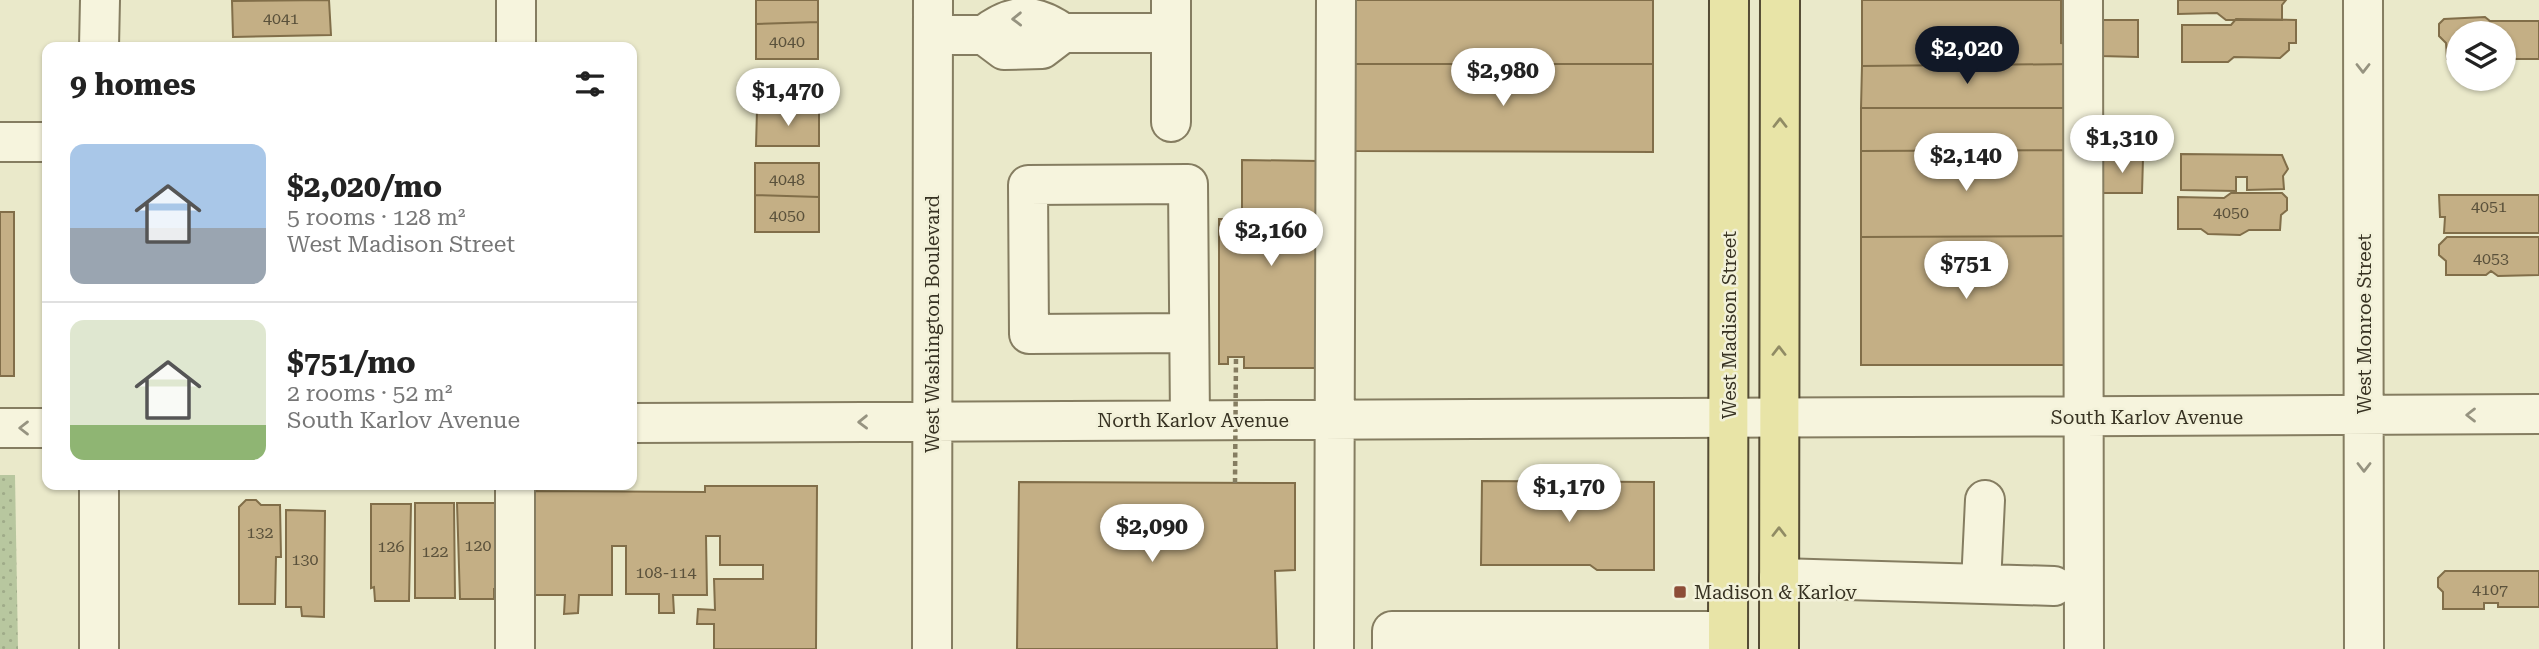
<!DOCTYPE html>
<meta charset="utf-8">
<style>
:root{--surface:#fff;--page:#f2f2f2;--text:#222;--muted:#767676;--line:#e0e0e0;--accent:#111827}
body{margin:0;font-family:"Roboto Serif",serif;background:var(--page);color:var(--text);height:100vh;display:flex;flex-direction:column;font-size:26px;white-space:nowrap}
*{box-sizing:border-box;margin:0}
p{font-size:23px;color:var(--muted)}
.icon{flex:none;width:38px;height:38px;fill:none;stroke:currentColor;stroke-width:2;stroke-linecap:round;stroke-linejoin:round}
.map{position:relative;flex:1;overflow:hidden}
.drawer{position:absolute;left:42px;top:42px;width:595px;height:448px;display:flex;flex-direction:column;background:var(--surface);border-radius:14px;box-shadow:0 2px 5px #0004}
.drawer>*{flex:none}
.controls{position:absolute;left:2446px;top:21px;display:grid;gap:14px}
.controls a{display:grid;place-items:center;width:70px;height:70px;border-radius:50%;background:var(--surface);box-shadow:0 2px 5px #0004;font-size:35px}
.price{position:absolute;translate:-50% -60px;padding:0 16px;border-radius:24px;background:#fff;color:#222;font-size:23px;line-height:46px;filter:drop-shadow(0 2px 4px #0008)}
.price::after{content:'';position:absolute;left:50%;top:42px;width:21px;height:16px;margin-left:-10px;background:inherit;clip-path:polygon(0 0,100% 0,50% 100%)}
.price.on{background:var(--accent);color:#fff}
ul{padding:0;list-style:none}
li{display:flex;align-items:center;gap:21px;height:175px;padding:0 28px}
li+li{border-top:2px solid var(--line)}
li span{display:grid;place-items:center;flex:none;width:196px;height:140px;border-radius:14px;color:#555}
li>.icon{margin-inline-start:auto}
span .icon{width:84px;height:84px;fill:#fffc;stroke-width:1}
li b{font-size:30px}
h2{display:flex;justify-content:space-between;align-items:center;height:84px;padding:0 28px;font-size:30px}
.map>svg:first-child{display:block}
.park{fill:url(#park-dots)}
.building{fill:#c4af85;stroke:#816e49;stroke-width:2}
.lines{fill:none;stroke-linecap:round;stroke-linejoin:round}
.minor-casing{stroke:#857d61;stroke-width:42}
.major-casing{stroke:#544b34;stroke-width:42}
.minor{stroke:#f6f4dd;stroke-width:38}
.major{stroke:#e8e4a7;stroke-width:38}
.path-bridge{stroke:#857d61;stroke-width:4.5;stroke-dasharray:5 3.5;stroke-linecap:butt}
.oneway{stroke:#969380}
.oneway2{stroke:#908b64}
.poi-dot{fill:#8d4d37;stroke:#f2f1d9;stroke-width:2.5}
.labels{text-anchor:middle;stroke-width:5;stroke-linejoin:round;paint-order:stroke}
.number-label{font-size:16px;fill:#5a513b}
.street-label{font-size:19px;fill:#373222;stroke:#f2f1d9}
.poi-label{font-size:19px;fill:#373222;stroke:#f2f1d9;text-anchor:start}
</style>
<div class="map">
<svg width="2539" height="649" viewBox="0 0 2539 649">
<defs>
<pattern id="park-dots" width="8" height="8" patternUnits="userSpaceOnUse" patternTransform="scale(1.75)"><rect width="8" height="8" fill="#b8c79f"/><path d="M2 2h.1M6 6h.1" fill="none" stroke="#9fab89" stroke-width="1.8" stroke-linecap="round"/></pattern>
</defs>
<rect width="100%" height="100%" fill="#eae9ca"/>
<!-- park -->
<path class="park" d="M 0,475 L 15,475 L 18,649 L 0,649 Z"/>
<!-- building -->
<path class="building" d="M 329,0 L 331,35 L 233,37 L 232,1 Z
M 756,0 L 818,0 L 818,22 L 756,24 Z
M 1353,0 L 1653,0 L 1653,64 L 1353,64 Z
M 1862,0 L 2061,0 L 2061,43 L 2071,44 L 2072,64 L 1862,66 Z
M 2178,0 L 2286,0 L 2282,5 L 2282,20 L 2226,20 L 2217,13 L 2178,14 Z
M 2485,17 L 2490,21 L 2539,21 L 2539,59 L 2504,59 L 2504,33 L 2459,33 L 2459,59 L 2447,59 L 2446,43 L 2439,36 L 2439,24 L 2444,19 Z
M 2236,19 L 2296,20 L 2296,43 L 2289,43 L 2289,50 L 2280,58 L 2234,57 L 2228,62 L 2182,62 L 2182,25 L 2231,25 Z
M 2101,20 L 2138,20 L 2138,57 L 2101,56 Z
M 818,22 L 818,59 L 756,59 L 756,24 Z
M 1353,64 L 1653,64 L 1653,152 L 1353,151 Z
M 2072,64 L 2071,108 L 1861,108 L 1862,66 Z
M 757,76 L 819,77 L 819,110 L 757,110 Z
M 1861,108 L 2071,108 L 2071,150 L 1861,151 Z
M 757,110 L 819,110 L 819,146 L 756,146 Z
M 2071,150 L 2071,236 L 1861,237 L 1861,151 Z
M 2181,154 L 2282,155 L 2288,169 L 2283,176 L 2284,189 L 2247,190 L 2247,177 L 2236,177 L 2236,191 L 2181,190 Z
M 2102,158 L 2143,158 L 2142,193 L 2102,193 Z
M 1242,160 L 1318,161 L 1317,368 L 1244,368 L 1244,357 L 1228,357 L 1228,364 L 1219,364 L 1219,219 L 1242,219 Z
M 755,163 L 819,163 L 819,197 L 755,195 Z
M 2231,193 L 2282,193 L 2287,198 L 2287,210 L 2281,215 L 2280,230 L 2249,230 L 2240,235 L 2208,234 L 2201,229 L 2178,229 L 2178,197 L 2224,198 Z
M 755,195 L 819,197 L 819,232 L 755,232 Z
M 2439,195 L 2539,195 L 2539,233 L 2444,233 L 2445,217 L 2440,217 Z
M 0,212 L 14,212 L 14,376 L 0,376 Z
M 2071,236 L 2070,365 L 1861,365 L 1861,237 Z
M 2447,237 L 2539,237 L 2539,275 L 2498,276 L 2491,271 L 2486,275 L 2446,275 L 2446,261 L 2439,255 L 2439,245 Z
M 1482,481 L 1654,482 L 1654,570 L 1597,570 L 1590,565 L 1481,565 Z
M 1019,482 L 1295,483 L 1295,570 L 1275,571 L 1277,649 L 1017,649 Z
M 705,486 L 817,486 L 816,649 L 714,649 L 714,624 L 697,624 L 698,609 L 715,610 L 714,579 L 763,579 L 763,565 L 720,565 L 720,536 L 706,536 L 707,595 L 673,595 L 674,613 L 659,613 L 659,594 L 626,594 L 626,546 L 612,546 L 612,595 L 579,595 L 578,613 L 564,614 L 565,595 L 533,595 L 533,491 L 705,492 Z
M 246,500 L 256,500 L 261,505 L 280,505 L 281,557 L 276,557 L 275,604 L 239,604 L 239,507 Z
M 415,503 L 454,503 L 455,598 L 415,598 Z
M 457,503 L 497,503 L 498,589 L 494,589 L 494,599 L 460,599 Z
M 371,504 L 411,504 L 409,601 L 375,601 L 374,587 L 371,588 Z
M 286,510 L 325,511 L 324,617 L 302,616 L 301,607 L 286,607 Z
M 2445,571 L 2539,571 L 2539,607 L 2498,607 L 2498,603 L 2484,603 L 2484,609 L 2443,609 L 2443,592 L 2438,587 L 2438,578 Z"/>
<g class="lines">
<defs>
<path id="minor" d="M 1171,0 L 1171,122
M 2083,0 L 2084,649
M 2363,0 L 2364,649
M 1063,33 L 1171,33
M 933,35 L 984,35 L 1004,50 L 1042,49 L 1063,33 C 1034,12 1012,13 984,35
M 99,47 L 100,0
M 516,47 L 516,0
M 0,142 L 47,142
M 1189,333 L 1029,334 L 1028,185 L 1188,184 L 1190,420
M 632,423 L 2539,414
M 0,428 L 47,428
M 1779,578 L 2054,586
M 1981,584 L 1985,500
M 99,649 L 99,485
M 515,649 L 515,485
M 932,649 L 933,0
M 1334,649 L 1336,0
M 1392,649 L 1392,631 L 1728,631"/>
<path id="major" d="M 1728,649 L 1729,0
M 1779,649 L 1780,0"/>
</defs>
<!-- minor casing -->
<use href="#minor" class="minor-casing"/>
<!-- major casing -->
<use href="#major" class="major-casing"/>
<!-- minor -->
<use href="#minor" class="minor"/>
<!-- major -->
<use href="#major" class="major"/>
<!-- path-bridge -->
<path class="path-bridge" d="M 1235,483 L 1236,357"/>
</g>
<!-- one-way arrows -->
<defs><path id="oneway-chevron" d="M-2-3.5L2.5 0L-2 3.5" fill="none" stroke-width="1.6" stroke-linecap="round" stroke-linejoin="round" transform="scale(1.75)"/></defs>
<g class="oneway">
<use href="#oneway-chevron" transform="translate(1017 19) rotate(179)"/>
<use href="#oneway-chevron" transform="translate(2363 68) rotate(90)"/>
<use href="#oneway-chevron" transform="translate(2471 415) rotate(180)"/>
<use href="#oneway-chevron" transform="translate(863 422) rotate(179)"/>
<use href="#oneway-chevron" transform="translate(24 428) rotate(180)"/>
<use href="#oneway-chevron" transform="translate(2364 467) rotate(90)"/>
</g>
<g class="oneway2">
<use href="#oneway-chevron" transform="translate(1780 123) rotate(-90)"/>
<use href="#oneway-chevron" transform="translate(1779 351) rotate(-90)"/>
<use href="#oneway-chevron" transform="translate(1779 532) rotate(-90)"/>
</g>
<!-- markers -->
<rect class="poi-dot" x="1673" y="585" width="14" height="14" rx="3.5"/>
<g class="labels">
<!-- number labels -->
<g class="number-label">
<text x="281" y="24">4041</text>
<text x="787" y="47">4040</text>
<text x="787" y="185">4048</text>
<text x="2489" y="212">4051</text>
<text x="2231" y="218">4050</text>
<text x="787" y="221">4050</text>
<text x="2491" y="264">4053</text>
<text x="260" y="538">132</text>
<text x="478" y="551">120</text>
<text x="391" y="552">126</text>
<text x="435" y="557">122</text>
<text x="305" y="565">130</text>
<text x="666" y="578">108-114</text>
<text x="2490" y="595">4107</text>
</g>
<!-- street labels -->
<g class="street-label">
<text transform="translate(932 324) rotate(-90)" y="7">West Washington Boulevard</text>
<text transform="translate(2364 324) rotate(-90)" y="7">West Monroe Street</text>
<text transform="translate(1729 325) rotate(-90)" y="7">West Madison Street</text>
<text x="2147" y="424">South Karlov Avenue</text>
<text x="1193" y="427">North Karlov Avenue</text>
</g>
<!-- poi labels -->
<g class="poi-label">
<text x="1694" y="599">Madison &amp; Karlov</text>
</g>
</g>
</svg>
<div class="controls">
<a><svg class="icon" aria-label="layers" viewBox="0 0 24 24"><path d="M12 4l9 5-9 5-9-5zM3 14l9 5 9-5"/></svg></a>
</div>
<b class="price on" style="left:1967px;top:86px">$2,020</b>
<b class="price" style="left:1503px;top:108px">$2,980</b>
<b class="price" style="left:788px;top:128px">$1,470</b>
<b class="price" style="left:2122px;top:175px">$1,310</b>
<b class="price" style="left:1966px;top:193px">$2,140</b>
<b class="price" style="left:1271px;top:268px">$2,160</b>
<b class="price" style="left:1966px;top:301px">$751</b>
<b class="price" style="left:1569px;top:524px">$1,170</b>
<b class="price" style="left:1152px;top:564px">$2,090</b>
<section class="drawer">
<h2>9 homes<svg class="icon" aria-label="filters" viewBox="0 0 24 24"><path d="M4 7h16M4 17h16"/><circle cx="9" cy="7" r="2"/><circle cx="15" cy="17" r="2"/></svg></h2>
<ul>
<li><span style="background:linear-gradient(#a9c7e8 60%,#9aa5b1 0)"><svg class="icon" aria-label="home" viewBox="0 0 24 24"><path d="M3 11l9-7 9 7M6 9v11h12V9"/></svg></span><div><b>$2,020/mo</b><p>5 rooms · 128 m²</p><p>West Madison Street</p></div></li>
<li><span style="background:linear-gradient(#dfe7d0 75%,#8fb573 0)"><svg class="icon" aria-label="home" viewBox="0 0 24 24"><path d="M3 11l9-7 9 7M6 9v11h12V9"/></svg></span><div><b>$751/mo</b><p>2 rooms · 52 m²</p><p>South Karlov Avenue</p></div></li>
</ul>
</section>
</div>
